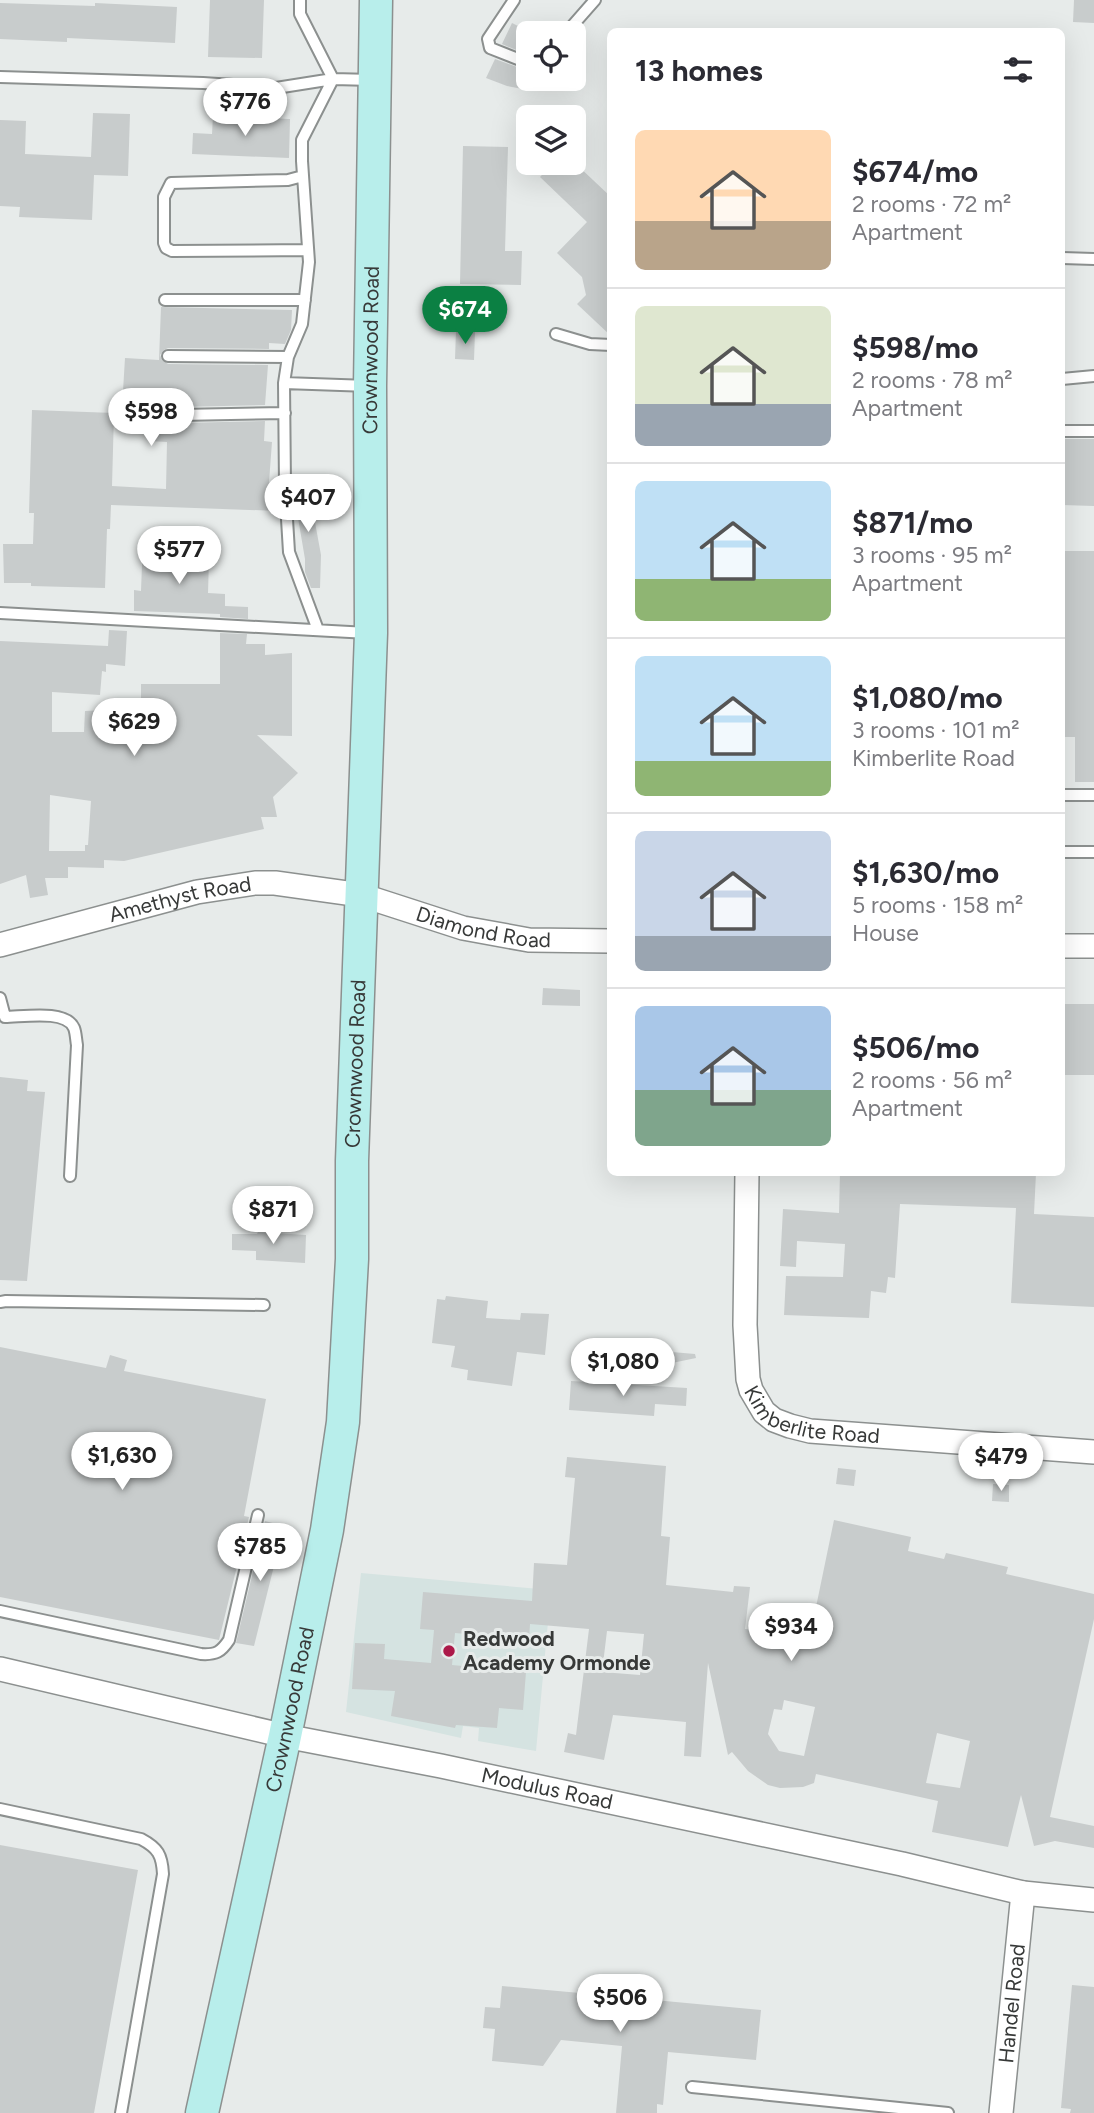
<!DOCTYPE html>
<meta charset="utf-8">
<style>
:root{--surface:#fff;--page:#f7f7f7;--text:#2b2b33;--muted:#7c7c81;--line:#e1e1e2;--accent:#0b8043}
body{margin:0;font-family:Figtree,sans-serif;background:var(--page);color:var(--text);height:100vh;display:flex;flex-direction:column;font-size:26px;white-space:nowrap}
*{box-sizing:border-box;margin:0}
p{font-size:23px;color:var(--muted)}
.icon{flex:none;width:38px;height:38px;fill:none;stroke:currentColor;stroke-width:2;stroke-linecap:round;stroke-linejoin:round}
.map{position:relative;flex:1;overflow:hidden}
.side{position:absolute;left:607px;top:28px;width:458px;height:1148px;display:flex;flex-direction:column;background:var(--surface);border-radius:10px;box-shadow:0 7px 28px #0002}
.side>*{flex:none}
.fabs{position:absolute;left:516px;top:21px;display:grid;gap:14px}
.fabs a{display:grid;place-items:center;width:70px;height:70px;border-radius:10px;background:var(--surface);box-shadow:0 7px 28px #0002;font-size:35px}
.price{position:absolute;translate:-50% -60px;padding:0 16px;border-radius:24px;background:#fff;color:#222;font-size:23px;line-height:46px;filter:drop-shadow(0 2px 4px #0008)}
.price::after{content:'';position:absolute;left:50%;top:42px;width:21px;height:16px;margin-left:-10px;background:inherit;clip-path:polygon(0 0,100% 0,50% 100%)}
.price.on{background:var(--accent);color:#fff}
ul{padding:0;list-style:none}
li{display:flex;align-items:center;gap:21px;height:175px;padding:0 28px}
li+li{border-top:2px solid var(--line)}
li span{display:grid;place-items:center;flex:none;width:196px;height:140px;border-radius:10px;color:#555}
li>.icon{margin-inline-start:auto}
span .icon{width:84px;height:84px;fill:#fffc;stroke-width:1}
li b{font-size:30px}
h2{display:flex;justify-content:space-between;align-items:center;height:84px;padding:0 28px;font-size:30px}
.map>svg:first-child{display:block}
.built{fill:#d5e3e1}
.building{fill:#c8cccc;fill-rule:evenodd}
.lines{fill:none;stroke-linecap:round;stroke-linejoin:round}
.lane-casing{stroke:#8c908f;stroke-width:14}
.street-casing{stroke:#8c908f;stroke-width:26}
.secondary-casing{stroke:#8c908f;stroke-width:35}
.lane{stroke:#fff;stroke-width:10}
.street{stroke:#fff;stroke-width:23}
.secondary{stroke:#b8eeeb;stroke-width:32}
.poi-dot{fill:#ac1949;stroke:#e7ebea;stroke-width:2.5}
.labels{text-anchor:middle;stroke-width:6;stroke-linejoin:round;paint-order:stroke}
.street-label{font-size:21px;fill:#373938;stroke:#e7ebea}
.poi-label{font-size:21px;font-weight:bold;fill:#373938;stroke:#e7ebea;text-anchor:start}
</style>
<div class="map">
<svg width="1094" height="2113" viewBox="0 0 1094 2113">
<rect width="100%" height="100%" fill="#e7ebea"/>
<!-- built -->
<path class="built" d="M 361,1573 L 551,1590 L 536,1751 L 478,1741 L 479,1728 L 463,1726 L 461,1738 L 346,1712 Z"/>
<!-- building -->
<path class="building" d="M 210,0 L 264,0 L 262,58 L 208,57 Z
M 1074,0 L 1094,0 L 1094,23 L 1073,22 Z
M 0,3 L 95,6 L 95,3 L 177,7 L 175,43 L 67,38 L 67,42 L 0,39 Z
M 512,23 L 528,31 L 528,55 L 502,44 Z
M 495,59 L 528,71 L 528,90 L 507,86 L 486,78 Z
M 93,113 L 130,114 L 128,176 L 94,175 L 92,220 L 19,217 L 20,207 L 0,206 L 0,120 L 26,121 L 25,154 L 91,157 Z
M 213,116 L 290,119 L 289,158 L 192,154 L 193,133 L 212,134 Z
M 463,146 L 508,147 L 505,251 L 522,251 L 521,285 L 460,284 Z
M 553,163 L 575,163 L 611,197 L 611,336 L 577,304 L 586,295 L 582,277 L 557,253 L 587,222 L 540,177 Z
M 161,307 L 292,310 L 291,330 L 285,344 L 269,343 L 269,349 L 168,348 L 164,350 L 160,355 L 162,360 L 168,364 L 268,365 L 265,405 L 180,407 L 174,411 L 172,416 L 176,421 L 180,423 L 265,421 L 264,441 L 272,442 L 269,482 L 271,490 L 277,489 L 279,511 L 111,505 L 110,529 L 107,529 L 105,588 L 31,586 L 31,583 L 4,583 L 3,544 L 33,544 L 34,513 L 29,513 L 32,410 L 114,413 L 112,486 L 166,489 L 167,442 L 149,441 L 150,393 L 123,391 L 125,358 L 159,360 Z
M 456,331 L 475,332 L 474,360 L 455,359 Z
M 1062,439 L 1094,439 L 1094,506 L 1062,505 Z
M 308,484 L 321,555 L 320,588 L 311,588 L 305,572 L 305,559 L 297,512 L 294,512 L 293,486 Z
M 143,538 L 164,539 L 163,558 L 209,560 L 208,593 L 225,594 L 225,606 L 248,607 L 248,619 L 220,617 L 220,614 L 134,611 L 134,590 L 141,591 Z
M 1062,551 L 1094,551 L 1094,782 L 1075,782 L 1075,737 L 1062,737 Z
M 109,630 L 127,631 L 125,666 L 106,664 L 106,672 L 102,671 L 100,695 L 52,692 L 52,732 L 84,732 L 85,711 L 141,708 L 141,684 L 220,684 L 220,633 L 247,634 L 246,644 L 265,644 L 265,655 L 292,653 L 292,736 L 257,735 L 298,773 L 273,797 L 277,817 L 261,817 L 264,829 L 124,861 L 104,860 L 104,868 L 68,867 L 68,878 L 45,878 L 48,895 L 30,898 L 26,875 L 0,884 L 0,641 L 108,646 ZM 50,795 L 91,801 L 88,845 L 85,845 L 85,851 L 49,851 Z
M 543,988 L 580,990 L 580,1006 L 542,1005 Z
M 1062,1004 L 1094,1004 L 1094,1075 L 1062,1075 Z
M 0,1077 L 28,1080 L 27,1091 L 45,1092 L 27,1281 L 0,1280 Z
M 840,1172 L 1036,1173 L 1034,1214 L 1094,1217 L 1094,1307 L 1011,1303 L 1016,1208 L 900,1204 L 895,1278 L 888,1277 L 886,1293 L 871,1291 L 869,1318 L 784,1315 L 786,1276 L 843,1277 L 845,1244 L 797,1241 L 796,1267 L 780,1266 L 783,1209 L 839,1213 Z
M 258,1232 L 306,1235 L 305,1263 L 256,1260 L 256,1251 L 232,1250 L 232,1234 L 257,1234 Z
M 446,1296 L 488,1301 L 486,1318 L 520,1320 L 521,1313 L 549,1314 L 545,1355 L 517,1352 L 512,1386 L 467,1380 L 468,1370 L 451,1367 L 455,1346 L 432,1343 L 437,1299 L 445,1300 Z
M 0,1347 L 106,1368 L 110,1355 L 127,1360 L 124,1371 L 266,1399 L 244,1516 L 249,1517 L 219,1640 L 0,1597 Z
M 626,1348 L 695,1354 L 696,1358 L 624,1373 Z
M 571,1381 L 687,1388 L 686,1406 L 655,1404 L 654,1416 L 569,1410 Z
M 567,1457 L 666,1466 L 661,1536 L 670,1537 L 666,1585 L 733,1592 L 734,1586 L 750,1587 L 745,1629 L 810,1636 L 834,1520 L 911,1537 L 908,1551 L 944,1559 L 946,1553 L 1008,1567 L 1006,1574 L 1094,1594 L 1094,1619 L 1050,1817 L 1094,1826 L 1094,1848 L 1055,1841 L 1034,1846 L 1021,1795 L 1008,1847 L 932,1832 L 938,1801 L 816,1774 L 814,1783 L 803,1787 L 780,1788 L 768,1785 L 748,1771 L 732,1752 L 728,1755 L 708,1663 L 701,1757 L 684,1756 L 686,1722 L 613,1715 L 604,1760 L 564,1752 L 568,1733 L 576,1735 L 589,1629 L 530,1624 L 529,1639 L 455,1633 L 452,1665 L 526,1672 L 523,1710 L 499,1708 L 497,1728 L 456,1725 L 455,1728 L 391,1716 L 395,1691 L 352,1689 L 355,1643 L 385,1644 L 384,1659 L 431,1663 L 434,1630 L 420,1629 L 423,1592 L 532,1601 L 534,1563 L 567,1565 L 575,1478 L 565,1477 ZM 607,1631 L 644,1634 L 640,1675 L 602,1672 ZM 784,1700 L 815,1707 L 804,1756 L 779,1751 L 768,1734 L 774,1709 L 782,1710 ZM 937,1733 L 970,1741 L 960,1788 L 926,1783 Z
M 838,1468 L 856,1470 L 854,1486 L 836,1484 Z
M 993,1484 L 1009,1485 L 1009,1502 L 992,1501 Z
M 265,1521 L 284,1526 L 254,1646 L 236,1643 Z
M 0,1845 L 138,1870 L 94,2113 L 0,2113 Z
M 615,1977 L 635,1979 L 633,1998 L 761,2010 L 756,2060 L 668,2052 L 663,2105 L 657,2104 L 657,2113 L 616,2113 L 622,2046 L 561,2040 L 543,2066 L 492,2061 L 495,2029 L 483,2028 L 485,2007 L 500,2008 L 502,1986 L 613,1996 Z
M 1072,1985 L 1094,1987 L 1094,2113 L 1070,2113 L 1071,2109 L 1061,2108 Z"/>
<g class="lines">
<defs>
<path id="lane" d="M 300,0 L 300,14 L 333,79 L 373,80
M 514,0 L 488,39 L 490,48 L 528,63
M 568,33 L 573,25 L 595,0
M 0,77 L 203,83 L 276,88 L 333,79
M 303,176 L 288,180 L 171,183 L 164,197 L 164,243 L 166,248 L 172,251 L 308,250
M 1062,258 L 1094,259
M 165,300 L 305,300
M 556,334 L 590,344 L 611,345
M 168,356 L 288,357
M 1062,379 L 1094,376
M 284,383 L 369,386
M 180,415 L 285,413
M 1062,431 L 1094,431
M 0,613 L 368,633
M 318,630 L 289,552 L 285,486 L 284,383 L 288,357 L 302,324 L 309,262 L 302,161 L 302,140 L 333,79
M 1062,795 L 1094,795
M 1062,852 L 1094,852
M 0,998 L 5,1017 C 22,1017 66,1009 74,1028 C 76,1033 76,1040 77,1045 L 70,1176
M 0,1302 L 6,1301 L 264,1305
M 0,1611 L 201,1654 C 216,1655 221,1652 229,1640 L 258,1515
M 0,1809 L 141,1839 C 158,1848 162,1855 163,1874 L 121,2113
M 692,2087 L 948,2113"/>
<g id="street">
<path id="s1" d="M 0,945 L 197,892 L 255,883 L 275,883 L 361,895 L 463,928 L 529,940 L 611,941"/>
<path d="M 1062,946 L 1094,946"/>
<path id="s2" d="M 747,1172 L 745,1325 L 748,1379 L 751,1390 L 764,1412 L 774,1420 L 790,1426 L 810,1431 L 1094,1452"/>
<path id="s3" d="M 0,1669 L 285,1736 L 441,1766 L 902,1864 L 1023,1893 L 1094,1900"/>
<path id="s4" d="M 1001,2113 L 1023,1893"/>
</g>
<g id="secondary">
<path id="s5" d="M 202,2113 L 285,1736 L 327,1530 L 343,1422 L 352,1259 L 352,1161 L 371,633 L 370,386 L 376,0"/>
</g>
</defs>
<!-- lane casing -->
<use href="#lane" class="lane-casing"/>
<!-- street casing -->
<use href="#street" class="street-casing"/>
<!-- secondary casing -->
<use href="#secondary" class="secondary-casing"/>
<!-- lane -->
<use href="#lane" class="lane"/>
<!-- street -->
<use href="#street" class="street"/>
<!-- secondary -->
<use href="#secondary" class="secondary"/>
</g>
<!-- markers -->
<circle class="poi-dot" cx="449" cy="1651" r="7"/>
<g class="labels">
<!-- street labels -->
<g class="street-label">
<text dy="7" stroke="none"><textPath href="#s5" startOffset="1778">Crownwood Road</textPath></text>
<text dy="7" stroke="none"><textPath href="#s1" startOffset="186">Amethyst Road</textPath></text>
<text dy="7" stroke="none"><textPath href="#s1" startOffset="497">Diamond Road</textPath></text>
<text dy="7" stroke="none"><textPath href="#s5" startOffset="1064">Crownwood Road</textPath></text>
<text dy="7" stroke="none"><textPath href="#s2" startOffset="290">Kimberlite Road</textPath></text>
<text dy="7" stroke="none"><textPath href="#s5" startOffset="413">Crownwood Road</textPath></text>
<text dy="7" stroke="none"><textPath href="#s3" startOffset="560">Modulus Road</textPath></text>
<text dy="7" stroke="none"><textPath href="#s4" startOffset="110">Handel Road</textPath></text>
</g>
<!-- poi labels -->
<g class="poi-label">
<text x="463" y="1646">Redwood<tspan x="463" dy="24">Academy Ormonde</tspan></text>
</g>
</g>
</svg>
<div class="fabs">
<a><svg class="icon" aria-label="locate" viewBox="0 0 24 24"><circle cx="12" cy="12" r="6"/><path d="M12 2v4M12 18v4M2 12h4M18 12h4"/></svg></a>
<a><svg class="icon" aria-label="layers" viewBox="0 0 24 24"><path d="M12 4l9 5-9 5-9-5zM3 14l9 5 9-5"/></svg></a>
</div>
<b class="price" style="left:245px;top:138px">$776</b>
<b class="price on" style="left:465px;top:346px">$674</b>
<b class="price" style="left:151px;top:448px">$598</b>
<b class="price" style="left:308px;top:534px">$407</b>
<b class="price" style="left:179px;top:586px">$577</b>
<b class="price" style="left:134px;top:758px">$629</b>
<b class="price" style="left:273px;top:1246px">$871</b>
<b class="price" style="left:623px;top:1398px">$1,080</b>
<b class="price" style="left:122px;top:1492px">$1,630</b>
<b class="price" style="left:1001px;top:1493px">$479</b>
<b class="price" style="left:260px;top:1583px">$785</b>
<b class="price" style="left:791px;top:1663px">$934</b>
<b class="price" style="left:620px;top:2034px">$506</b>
<section class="side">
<h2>13 homes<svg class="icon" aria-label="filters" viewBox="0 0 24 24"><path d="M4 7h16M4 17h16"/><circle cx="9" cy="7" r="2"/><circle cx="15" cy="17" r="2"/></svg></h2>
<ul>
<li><span style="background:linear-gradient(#ffd9b3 65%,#b9a48a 0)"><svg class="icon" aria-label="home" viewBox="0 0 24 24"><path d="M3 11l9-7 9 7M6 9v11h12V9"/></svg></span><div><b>$674/mo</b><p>2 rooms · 72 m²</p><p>Apartment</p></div></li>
<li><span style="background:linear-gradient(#dfe7d0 70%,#9aa5b1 0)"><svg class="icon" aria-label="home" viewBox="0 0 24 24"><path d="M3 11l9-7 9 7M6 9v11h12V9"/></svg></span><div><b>$598/mo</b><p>2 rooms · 78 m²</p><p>Apartment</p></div></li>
<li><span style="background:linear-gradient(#bfe0f5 70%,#8fb573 0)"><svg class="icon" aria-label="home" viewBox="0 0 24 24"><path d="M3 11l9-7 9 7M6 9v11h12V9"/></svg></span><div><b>$871/mo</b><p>3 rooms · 95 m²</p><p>Apartment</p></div></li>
<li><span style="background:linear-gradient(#bfe0f5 75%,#8fb573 0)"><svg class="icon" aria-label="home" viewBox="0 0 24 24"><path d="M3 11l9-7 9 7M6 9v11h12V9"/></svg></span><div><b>$1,080/mo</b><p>3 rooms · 101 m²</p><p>Kimberlite Road</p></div></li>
<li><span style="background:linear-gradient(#c9d6e8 75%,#9aa5b1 0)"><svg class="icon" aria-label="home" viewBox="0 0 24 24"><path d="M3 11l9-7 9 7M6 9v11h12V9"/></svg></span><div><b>$1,630/mo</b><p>5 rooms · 158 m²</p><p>House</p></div></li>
<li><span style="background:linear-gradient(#a9c7e8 60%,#7fa58c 0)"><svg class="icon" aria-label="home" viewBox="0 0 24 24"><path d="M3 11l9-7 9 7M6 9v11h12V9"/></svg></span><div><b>$506/mo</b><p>2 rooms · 56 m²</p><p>Apartment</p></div></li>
</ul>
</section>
</div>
